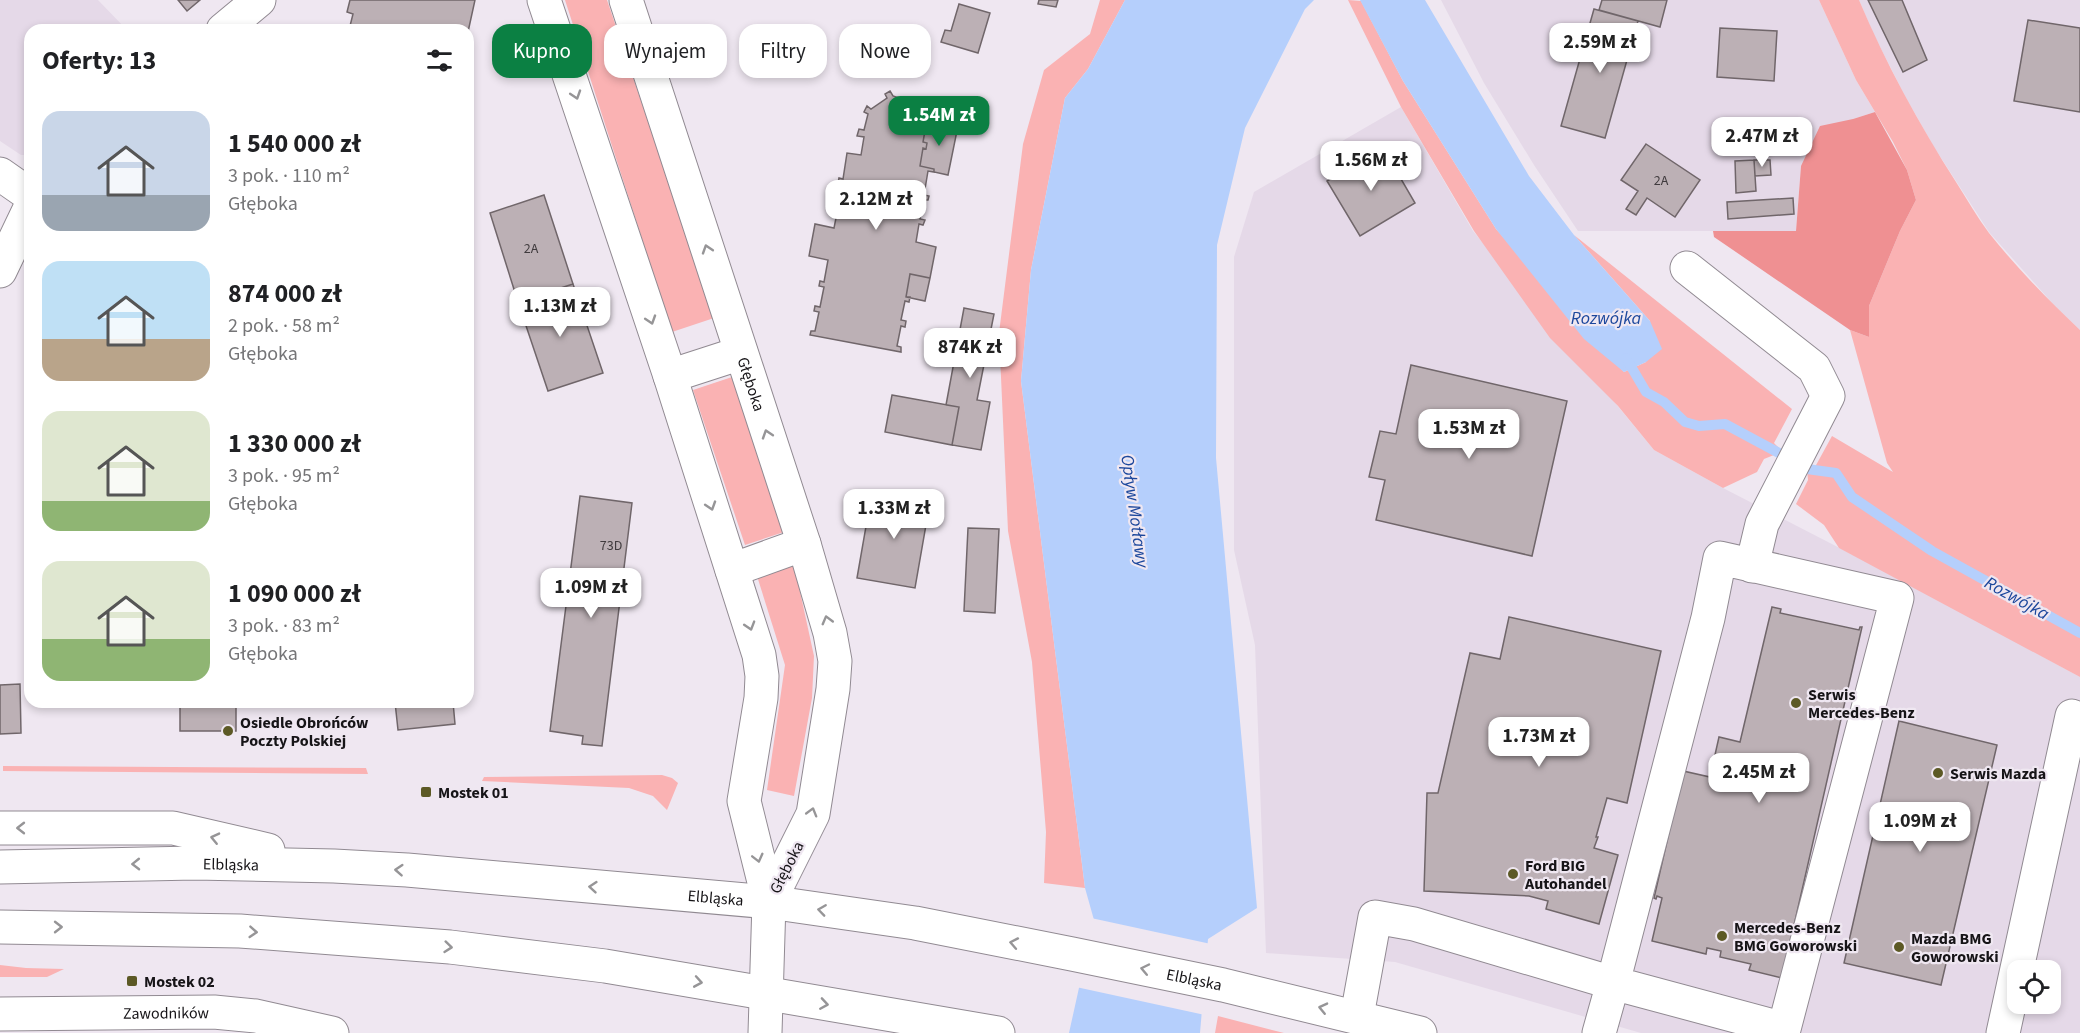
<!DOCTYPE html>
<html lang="pl">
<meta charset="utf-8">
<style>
:root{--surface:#fff;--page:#f6f6f6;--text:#202124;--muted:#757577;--accent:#0b8043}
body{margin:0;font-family:"Source Sans 3",sans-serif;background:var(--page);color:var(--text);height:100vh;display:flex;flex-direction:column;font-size:22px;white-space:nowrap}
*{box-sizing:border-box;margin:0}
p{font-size:20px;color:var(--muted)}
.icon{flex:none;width:33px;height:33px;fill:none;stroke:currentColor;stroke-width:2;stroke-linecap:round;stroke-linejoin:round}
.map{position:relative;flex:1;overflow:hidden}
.sheet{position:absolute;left:24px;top:24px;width:450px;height:684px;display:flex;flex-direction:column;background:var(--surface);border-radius:18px;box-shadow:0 3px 9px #0003}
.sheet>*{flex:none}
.top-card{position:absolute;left:492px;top:24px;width:570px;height:54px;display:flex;gap:12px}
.fabs{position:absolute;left:2007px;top:960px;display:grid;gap:12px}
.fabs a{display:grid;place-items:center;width:54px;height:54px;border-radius:12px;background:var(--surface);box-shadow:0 3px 9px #0003;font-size:30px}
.price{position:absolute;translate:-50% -51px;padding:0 14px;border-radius:12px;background:#fff;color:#222;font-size:20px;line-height:39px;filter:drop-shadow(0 2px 3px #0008)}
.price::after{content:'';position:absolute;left:50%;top:36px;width:18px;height:14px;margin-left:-9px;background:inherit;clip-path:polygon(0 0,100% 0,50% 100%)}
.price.selected{background:var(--accent);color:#fff}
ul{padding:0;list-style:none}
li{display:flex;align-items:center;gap:18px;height:150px;padding:0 18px}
li span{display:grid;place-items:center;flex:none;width:168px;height:120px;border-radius:18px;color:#555}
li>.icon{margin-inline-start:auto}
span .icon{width:72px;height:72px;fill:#fffc;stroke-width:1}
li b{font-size:26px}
h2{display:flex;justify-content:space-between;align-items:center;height:72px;padding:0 18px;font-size:26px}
.pill{padding:0 21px;border-radius:18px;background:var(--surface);box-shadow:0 3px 9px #0003;font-size:21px;line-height:54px}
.pill.selected{background:var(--accent);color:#fff}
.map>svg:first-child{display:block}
.built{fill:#e5d9e8;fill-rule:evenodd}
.green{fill:#fab2b3}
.forest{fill:#ef9092}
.water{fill:#b5cffc}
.pier{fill:#efe7f1}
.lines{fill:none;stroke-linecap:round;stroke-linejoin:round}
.stream{stroke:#b5cffc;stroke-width:10}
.building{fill:#bcb0b5;stroke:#70666a;stroke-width:1.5}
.minor-casing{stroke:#918a92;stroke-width:35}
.major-casing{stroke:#918a92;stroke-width:35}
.minor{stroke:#fff;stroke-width:33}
.major{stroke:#fff;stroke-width:33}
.oneway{stroke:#969597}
.poi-dot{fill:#5c5925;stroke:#efe7f1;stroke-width:2}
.labels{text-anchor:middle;stroke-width:4.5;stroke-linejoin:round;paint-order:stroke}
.number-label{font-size:14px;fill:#403b3e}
.street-label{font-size:16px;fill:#161417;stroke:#efe7f1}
.poi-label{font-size:16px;font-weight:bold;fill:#161417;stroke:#efe7f1;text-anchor:start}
.water-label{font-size:18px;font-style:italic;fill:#1c479c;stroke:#efe7f1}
</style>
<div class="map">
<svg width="2080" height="1033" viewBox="0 0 2080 1033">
<rect width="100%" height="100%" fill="#efe7f1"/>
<!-- built -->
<path class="built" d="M 0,0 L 98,0 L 127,30 L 30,30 L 30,155 L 21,155 L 0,141 Z
M 1441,0 L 1819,0 L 1856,80 L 1875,112 L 1853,119 L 1801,166 L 1796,231 L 1578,231 L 1534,165 L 1484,83 Z
M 1859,0 L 2080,0 L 2080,330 L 2054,305 L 1989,232 L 1934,147 L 1905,96 L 1874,35 Z
M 1401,107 L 1473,231 L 1654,450 L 1723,488 L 1927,593 L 2080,677 L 2080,1033 L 1641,1033 L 1395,962 L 1266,953 L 1255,645 L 1234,550 L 1234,257 L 1254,192 ZM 2018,970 L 2050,970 L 2050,1004 L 2018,1004 Z"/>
<!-- green -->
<path class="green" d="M 565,0 L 607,0 L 714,318 L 672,332 Z
M 1100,0 L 1125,0 L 1088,69 L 1065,98 L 1031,270 L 1021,381 L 1085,888 L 1044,883 L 1046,832 L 1032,662 L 1008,531 L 999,333 L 1023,144 L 1044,70 L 1090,34 Z
M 1348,0 L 1361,1 L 1403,81 L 1496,229 L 1624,372 L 1646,362 L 1650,321 L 1574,235 L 1792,409 L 1774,443 L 1779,448 L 1779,453 L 1764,459 L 1757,472 L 1723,488 L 1654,450 L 1618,406 L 1550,338 L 1474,231 L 1401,107 Z
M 1819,0 L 1859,0 C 1886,64 1919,124 1956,182 C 1967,199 1977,217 1989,233 C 2016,267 2048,300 2080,330 L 2080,677 L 1839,548 L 1824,525 L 1796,504 L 1808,480 L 1807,469 L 1815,467 L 1832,436 L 1893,472 L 1887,463 L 1850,330 L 1869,337 L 1869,306 L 1900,231 L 1916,200 L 1907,170 L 1893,142 L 1856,80 Z
M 732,377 L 784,532 L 745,545 L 693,390 Z
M 794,564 L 814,656 L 812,698 L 794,796 L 767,790 L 785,665 L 757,576 Z
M 3,766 L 366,768 L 368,774 L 3,771 Z
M 662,775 L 672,778 L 678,783 L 667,810 L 653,796 L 629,788 L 482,781 L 484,777 Z
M 0,965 L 26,968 L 64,969 L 47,977 L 0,977 Z
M 1218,1016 L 1284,1033 L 1215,1033 Z"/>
<!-- forest -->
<path class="forest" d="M 1875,112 L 1907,170 L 1916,200 L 1900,231 L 1869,306 L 1869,337 L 1850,330 L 1714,237 L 1713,231 L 1796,231 L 1801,166 L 1820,126 L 1853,119 Z"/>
<!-- water -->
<path class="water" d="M 1125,0 L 1314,0 L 1305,9 L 1245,128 L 1217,245 L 1216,458 L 1257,908 L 1208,939 L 1200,1033 L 1069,1033 L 1094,920 L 1085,888 L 1021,381 L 1031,270 L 1065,98 L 1088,69 Z
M 1360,0 L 1425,0 L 1529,176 L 1574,235 L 1650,321 L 1662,349 L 1646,362 L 1624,372 L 1584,339 L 1496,229 L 1403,81 Z"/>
<!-- pier -->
<path class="pier" d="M 1091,918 L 1211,944 L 1205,1015 L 1076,987 Z"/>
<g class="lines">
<!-- stream -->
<path class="stream" d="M 1626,358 L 1646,392 L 1664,402 L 1685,422 L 1699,426 L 1725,424 L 1779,453
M 1807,469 L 1836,473 L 1852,497 L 1932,551 L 2080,633"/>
</g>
<!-- building -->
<path class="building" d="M 178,0 L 200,0 L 187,11 Z
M 350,0 L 475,0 L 468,32 L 468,30 L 349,30 L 353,14 L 347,12 Z
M 1039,0 L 1058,0 L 1056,7 L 1038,4 Z
M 1602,0 L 1667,0 L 1660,27 L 1599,10 Z
M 1868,0 L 1902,0 L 1927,60 L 1903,72 Z
M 959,4 L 990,13 L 978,53 L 941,42 L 945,30 L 951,31 Z
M 1594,9 L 1638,21 L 1605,138 L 1561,126 Z
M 2028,20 L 2080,28 L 2080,112 L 2014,101 Z
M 1720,28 L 1777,31 L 1774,81 L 1717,77 Z
M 890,91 L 893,96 L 908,101 L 912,97 L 917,101 L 914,105 L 924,120 L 929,118 L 931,122 L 926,125 L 923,142 L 927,143 L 926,149 L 923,148 L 920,166 L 934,169 L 934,172 L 928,171 L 924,195 L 929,196 L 928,200 L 924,200 L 920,219 L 925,220 L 923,225 L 919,224 L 916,242 L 936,247 L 930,278 L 910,274 L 906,297 L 910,297 L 909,302 L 905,301 L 901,320 L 906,321 L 905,327 L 901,326 L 897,346 L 901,347 L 901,352 L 810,335 L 811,331 L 815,331 L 819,312 L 814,311 L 815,306 L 820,307 L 824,287 L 819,286 L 820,281 L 824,282 L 828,260 L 809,256 L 815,224 L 834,228 L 838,208 L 834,207 L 834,202 L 838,203 L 840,194 L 836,193 L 839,178 L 843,179 L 847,153 L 861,155 L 864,137 L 857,136 L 859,129 L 864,130 L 868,114 L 864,112 L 867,106 L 871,109 L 887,98 L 885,94 Z
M 931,122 L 958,126 L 948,175 L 934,172 L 934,169 L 920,166 L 923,148 L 926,149 L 927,143 L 923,142 L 926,125 Z
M 1646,144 L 1700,180 L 1675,217 L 1647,198 L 1636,215 L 1626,209 L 1638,191 L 1621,180 Z
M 1383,148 L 1415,203 L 1360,236 L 1327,181 Z
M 1754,160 L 1770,160 L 1771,175 L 1755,176 Z
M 1754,160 L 1756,191 L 1736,193 L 1735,161 Z
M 544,195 L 573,284 L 518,302 L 490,213 Z
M 1793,198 L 1794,214 L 1728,219 L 1727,202 Z
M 910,274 L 930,278 L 925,301 L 906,297 Z
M 573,284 L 603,373 L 548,391 L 518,302 Z
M 964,308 L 994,314 L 977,400 L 990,402 L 981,450 L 952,445 L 959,407 L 946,405 Z
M 1411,365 L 1567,401 L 1532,556 L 1376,520 L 1385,480 L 1369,477 L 1380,431 L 1396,434 Z
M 892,395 L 959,407 L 952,445 L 885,432 Z
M 872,492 L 930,502 L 915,588 L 857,578 Z
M 580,496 L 632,503 L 602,746 L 582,744 L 583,736 L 550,731 Z
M 968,528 L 999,529 L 995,613 L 964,611 Z
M 1772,607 L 1781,609 L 1780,613 L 1859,630 L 1860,627 L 1862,627 L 1782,978 L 1749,970 L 1751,964 L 1720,957 L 1721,951 L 1707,948 L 1706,954 L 1652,941 L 1662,898 L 1657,896 L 1656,899 L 1654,898 L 1683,771 L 1710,777 L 1719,737 L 1740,742 Z
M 1509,617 L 1661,651 L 1627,803 L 1607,798 L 1596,837 L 1598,837 L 1594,848 L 1618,855 L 1599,924 L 1546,909 L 1548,901 L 1529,896 L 1424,891 L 1427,793 L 1438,793 L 1470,653 L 1500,659 Z
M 20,684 L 21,733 L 0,734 L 0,685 Z
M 180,702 L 236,702 L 236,731 L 180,731 Z
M 395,702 L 453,702 L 455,724 L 398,730 Z
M 1899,721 L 1997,745 L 1941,985 L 1844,963 Z"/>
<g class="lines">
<defs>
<g id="minor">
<path d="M 544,0 L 670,376 L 759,655 L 762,676 L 761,698 L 744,801 L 769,902 L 765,1033"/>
<path id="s1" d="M 626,0 L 804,544 L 830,633 L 835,661 L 833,689 L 813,814 L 769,902"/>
<path d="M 223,30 L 259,0"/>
<path d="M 0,174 L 30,195"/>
<path d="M 1687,268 L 1814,368 L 1828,396 L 1762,524 L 1752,566"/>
<path d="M 0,271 L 30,208"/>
<path d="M 670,376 L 741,353"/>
<path d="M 732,570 L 804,544"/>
<path id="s2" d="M 0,1014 L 214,1012 L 256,1016 L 332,1033"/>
<path d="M 1357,1016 L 1375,917 L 1414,924 L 1613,983 L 1784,1029 L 1897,598 L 1720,558 L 1708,618 L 1613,983 L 1599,1033"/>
<path d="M 2003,1033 L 2072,716"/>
</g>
<g id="major">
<path d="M 0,828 L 173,828 L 268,850"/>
<path id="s3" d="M 0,867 L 195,863 L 334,866 L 407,870 L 769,902 L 915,923 L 1072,954 L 1223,985 L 1420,1033"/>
<path d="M 0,927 L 240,931 L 450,947 L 605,966 L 998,1033"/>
</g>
</defs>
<!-- minor casing -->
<use href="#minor" class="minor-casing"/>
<!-- major casing -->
<use href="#major" class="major-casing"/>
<!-- minor -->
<use href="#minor" class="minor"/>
<!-- major -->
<use href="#major" class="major"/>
</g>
<!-- one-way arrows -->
<defs><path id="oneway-chevron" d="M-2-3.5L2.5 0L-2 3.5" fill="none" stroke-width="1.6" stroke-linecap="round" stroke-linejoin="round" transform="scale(1.5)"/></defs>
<g class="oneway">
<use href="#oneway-chevron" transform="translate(576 95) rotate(72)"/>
<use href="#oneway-chevron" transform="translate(707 249) rotate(-108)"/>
<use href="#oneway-chevron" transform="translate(651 320) rotate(72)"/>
<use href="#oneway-chevron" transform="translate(767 434) rotate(-108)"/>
<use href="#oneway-chevron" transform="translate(711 506) rotate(72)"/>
<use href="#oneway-chevron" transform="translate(827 620) rotate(-105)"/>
<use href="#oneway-chevron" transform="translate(750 626) rotate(73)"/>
<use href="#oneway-chevron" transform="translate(812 812) rotate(-74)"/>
<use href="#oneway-chevron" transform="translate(21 828) rotate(-180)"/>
<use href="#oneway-chevron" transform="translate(215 838) rotate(-167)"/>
<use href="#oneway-chevron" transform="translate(758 858) rotate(76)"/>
<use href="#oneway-chevron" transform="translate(136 864) rotate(179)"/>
<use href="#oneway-chevron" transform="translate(399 870) rotate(-176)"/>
<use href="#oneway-chevron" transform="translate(593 887) rotate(-175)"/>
<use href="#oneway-chevron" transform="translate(822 910) rotate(-172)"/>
<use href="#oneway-chevron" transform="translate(58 927)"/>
<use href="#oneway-chevron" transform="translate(253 932) rotate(4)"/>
<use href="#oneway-chevron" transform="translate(1014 943) rotate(-169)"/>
<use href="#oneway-chevron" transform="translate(448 947) rotate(6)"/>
<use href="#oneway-chevron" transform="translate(1145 969) rotate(-168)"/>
<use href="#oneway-chevron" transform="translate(698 982) rotate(10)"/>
<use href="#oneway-chevron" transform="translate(824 1004) rotate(9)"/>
<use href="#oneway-chevron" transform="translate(1323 1008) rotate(-167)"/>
</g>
<!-- markers -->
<g class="poi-dot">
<circle cx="1796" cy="703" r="6"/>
<circle cx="228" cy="731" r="6"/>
<circle cx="1938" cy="773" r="6"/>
<rect x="420" y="786" width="12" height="12" rx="3"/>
<circle cx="1513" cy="874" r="6"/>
<circle cx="1722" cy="936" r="6"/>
<circle cx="1899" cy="947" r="6"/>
<rect x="126" y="975" width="12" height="12" rx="3"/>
</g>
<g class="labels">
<!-- number labels -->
<g class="number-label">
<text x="1661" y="185">2A</text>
<text x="531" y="253">2A</text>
<text x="611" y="550">73D</text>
</g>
<!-- street labels -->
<g class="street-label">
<text dy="6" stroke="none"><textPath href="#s1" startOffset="404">Głęboka</textPath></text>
<text dy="6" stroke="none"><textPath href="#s3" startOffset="231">Elbląska</textPath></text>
<text transform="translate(786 867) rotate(-63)" y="6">Głęboka</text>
<text dy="6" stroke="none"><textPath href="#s3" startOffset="717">Elbląska</textPath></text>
<text dy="6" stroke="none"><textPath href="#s3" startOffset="1203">Elbląska</textPath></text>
<text dy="6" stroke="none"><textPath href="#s2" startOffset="166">Zawodników</textPath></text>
</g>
<!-- poi labels -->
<g class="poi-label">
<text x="1808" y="700">Serwis<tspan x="1808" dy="18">Mercedes-Benz</tspan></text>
<text x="240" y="728">Osiedle Obrońców<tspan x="240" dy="18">Poczty Polskiej</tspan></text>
<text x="1950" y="779">Serwis Mazda</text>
<text x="438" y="798">Mostek 01</text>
<text x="1525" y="871">Ford BIG<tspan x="1525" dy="18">Autohandel</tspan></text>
<text x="1734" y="933">Mercedes-Benz<tspan x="1734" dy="18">BMG Goworowski</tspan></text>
<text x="1911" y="944">Mazda BMG<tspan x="1911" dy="18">Goworowski</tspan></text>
<text x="144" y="987">Mostek 02</text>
</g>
<!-- water labels -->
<g class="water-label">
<text x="1606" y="324">Rozwójka</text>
<text transform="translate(1135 511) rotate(82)" y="6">Opływ Motławy</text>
<text transform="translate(2017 598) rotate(29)" y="6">Rozwójka</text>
</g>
</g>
</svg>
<div class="fabs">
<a><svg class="icon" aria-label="locate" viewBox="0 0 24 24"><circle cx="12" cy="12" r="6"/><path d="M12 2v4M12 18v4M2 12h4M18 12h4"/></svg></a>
</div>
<b class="price" style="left:1600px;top:74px">2.59M zł</b>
<b class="price selected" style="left:939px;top:147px">1.54M zł</b>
<b class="price" style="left:1762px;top:168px">2.47M zł</b>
<b class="price" style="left:1371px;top:192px">1.56M zł</b>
<b class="price" style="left:876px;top:231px">2.12M zł</b>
<b class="price" style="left:560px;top:338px">1.13M zł</b>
<b class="price" style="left:970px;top:379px">874K zł</b>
<b class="price" style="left:1469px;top:460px">1.53M zł</b>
<b class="price" style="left:894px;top:540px">1.33M zł</b>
<b class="price" style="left:591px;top:619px">1.09M zł</b>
<b class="price" style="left:1539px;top:768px">1.73M zł</b>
<b class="price" style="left:1759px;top:804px">2.45M zł</b>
<b class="price" style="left:1920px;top:853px">1.09M zł</b>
<div class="top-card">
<a class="pill selected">Kupno</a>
<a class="pill">Wynajem</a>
<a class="pill">Filtry</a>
<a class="pill">Nowe</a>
</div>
<section class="sheet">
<h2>Oferty: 13<svg class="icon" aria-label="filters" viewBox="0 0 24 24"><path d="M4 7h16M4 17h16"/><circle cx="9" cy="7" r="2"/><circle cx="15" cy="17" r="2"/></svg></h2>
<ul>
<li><span style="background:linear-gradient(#c9d6e8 70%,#9aa5b1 0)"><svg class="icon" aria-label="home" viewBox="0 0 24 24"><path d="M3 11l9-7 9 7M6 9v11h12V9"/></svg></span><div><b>1 540 000 zł</b><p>3 pok. · 110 m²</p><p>Głęboka</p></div></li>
<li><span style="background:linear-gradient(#bfe0f5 65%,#b9a48a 0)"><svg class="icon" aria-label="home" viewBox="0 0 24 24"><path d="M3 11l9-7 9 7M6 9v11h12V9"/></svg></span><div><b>874 000 zł</b><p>2 pok. · 58 m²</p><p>Głęboka</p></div></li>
<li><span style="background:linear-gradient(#dfe7d0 75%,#8fb573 0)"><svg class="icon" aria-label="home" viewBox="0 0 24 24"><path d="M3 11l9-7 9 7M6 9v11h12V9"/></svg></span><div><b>1 330 000 zł</b><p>3 pok. · 95 m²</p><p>Głęboka</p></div></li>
<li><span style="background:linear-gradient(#dfe7d0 65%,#8fb573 0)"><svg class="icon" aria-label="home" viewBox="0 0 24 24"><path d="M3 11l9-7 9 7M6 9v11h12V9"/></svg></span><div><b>1 090 000 zł</b><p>3 pok. · 83 m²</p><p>Głęboka</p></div></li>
</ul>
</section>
</div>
